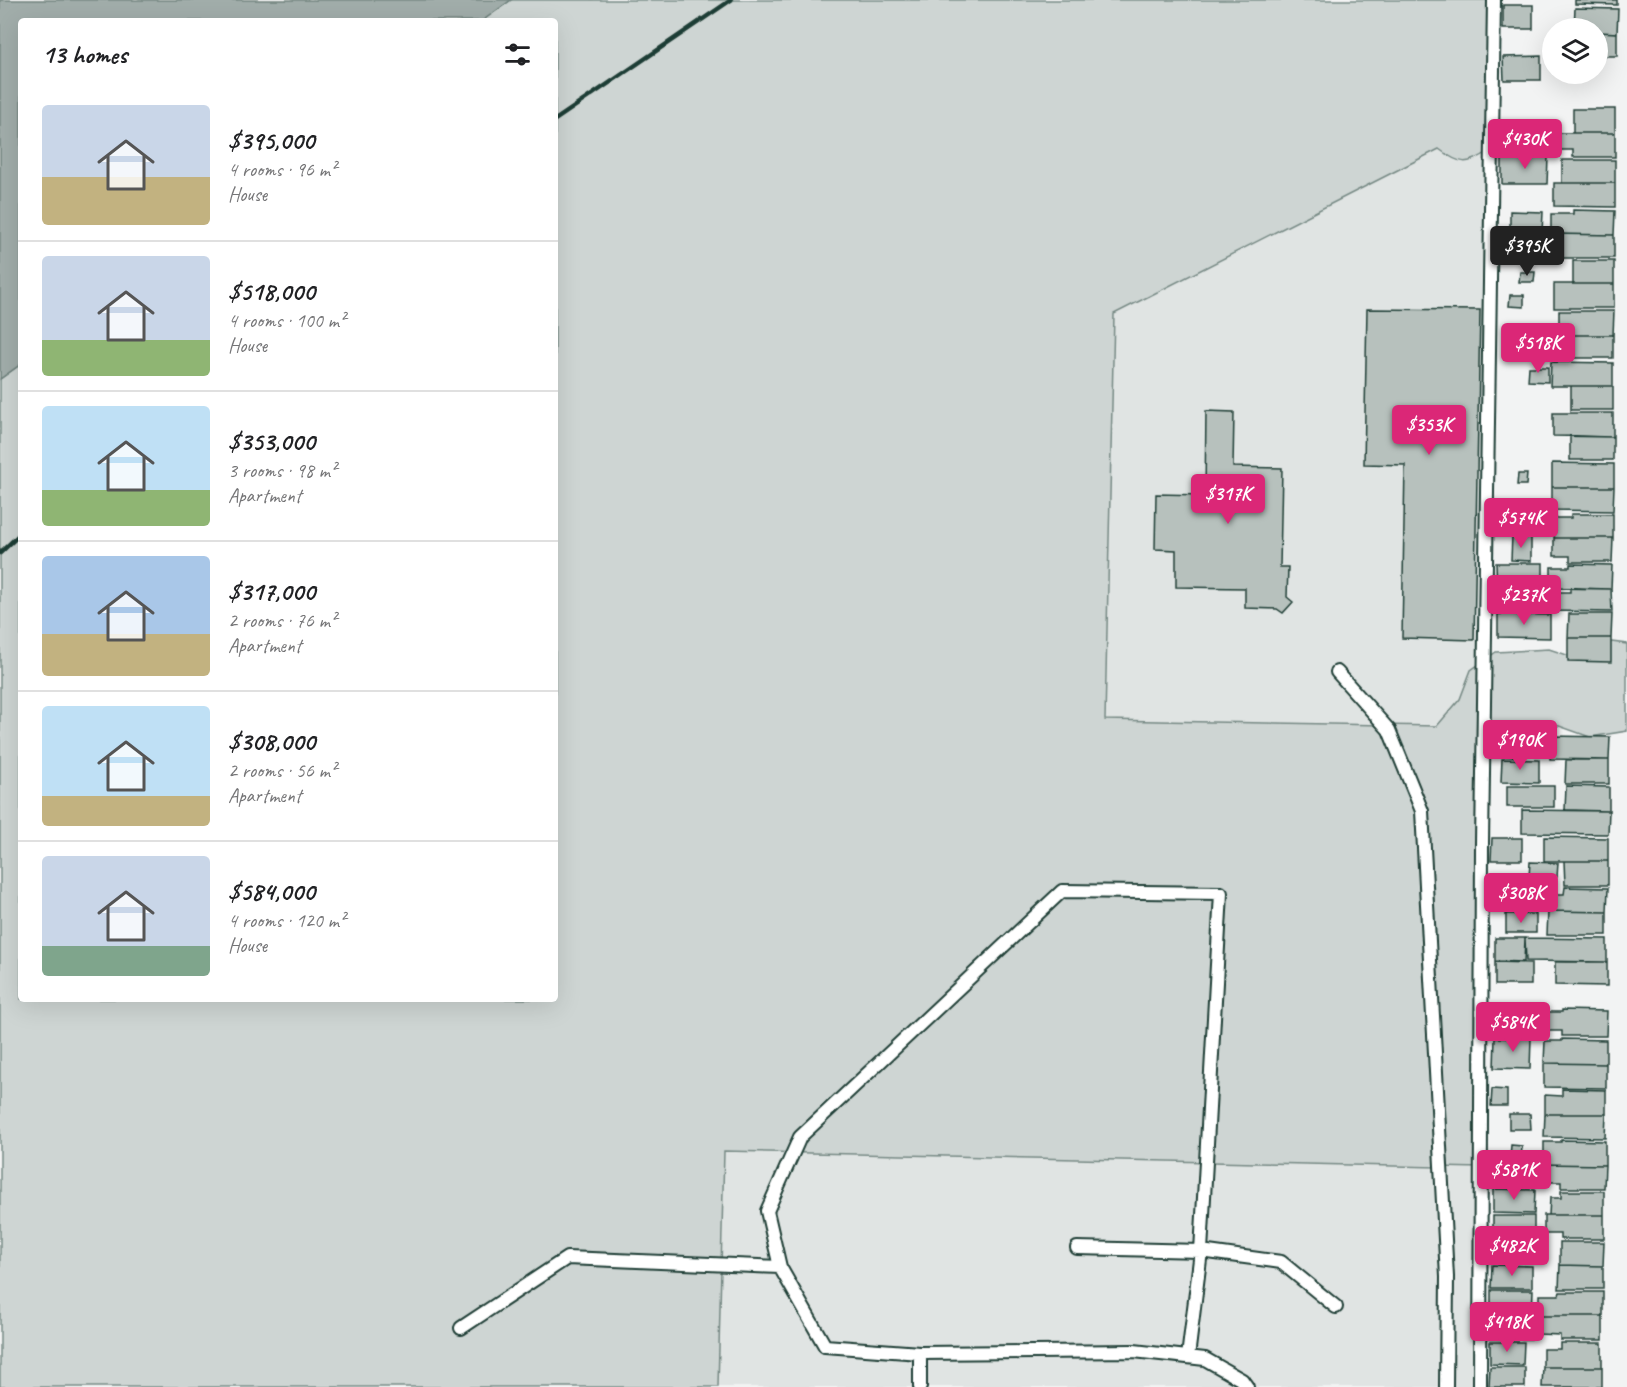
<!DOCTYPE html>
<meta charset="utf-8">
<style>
:root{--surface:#fff;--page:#f2f2f2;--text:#202124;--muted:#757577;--line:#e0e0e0;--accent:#db2777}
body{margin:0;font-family:Caveat,sans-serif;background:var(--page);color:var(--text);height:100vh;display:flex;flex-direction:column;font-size:22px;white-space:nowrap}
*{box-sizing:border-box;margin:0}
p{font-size:20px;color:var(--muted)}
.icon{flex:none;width:33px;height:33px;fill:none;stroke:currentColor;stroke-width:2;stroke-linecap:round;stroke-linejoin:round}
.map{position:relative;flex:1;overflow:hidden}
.drawer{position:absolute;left:18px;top:18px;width:540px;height:984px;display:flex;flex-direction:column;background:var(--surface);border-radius:6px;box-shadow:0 6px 24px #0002}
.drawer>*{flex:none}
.tools{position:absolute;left:1542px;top:18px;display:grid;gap:12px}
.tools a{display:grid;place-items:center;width:66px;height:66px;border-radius:50%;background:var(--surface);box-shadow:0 6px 24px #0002;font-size:30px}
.price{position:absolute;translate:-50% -51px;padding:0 14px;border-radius:6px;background:var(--accent);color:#fff;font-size:20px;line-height:39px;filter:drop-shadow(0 2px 3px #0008)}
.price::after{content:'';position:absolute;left:50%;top:36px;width:18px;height:14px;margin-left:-9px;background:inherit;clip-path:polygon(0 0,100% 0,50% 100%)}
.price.selected{background:#222;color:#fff}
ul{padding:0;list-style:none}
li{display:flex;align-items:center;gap:18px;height:150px;padding:0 24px}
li+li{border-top:2px solid var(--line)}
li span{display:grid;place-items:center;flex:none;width:168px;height:120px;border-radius:6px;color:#555}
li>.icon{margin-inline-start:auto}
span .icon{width:72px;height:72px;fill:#fffc;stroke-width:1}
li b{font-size:26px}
h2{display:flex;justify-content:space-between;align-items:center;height:72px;padding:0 24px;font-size:26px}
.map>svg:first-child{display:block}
.built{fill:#e0e4e3}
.green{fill:#ced5d3;stroke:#768984;stroke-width:1.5}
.water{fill:#a1adaa;stroke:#6d807b;stroke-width:1.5}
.building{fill:#b7c1bd;stroke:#1f3d34;stroke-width:1.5}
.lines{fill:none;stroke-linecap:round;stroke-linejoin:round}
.service-casing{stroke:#1f3d34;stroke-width:16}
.service{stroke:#fff;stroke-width:12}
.rail{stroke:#1f3d34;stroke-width:4.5}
</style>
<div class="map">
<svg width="1627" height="1387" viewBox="0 0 1627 1387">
<rect width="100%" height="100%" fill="#f2f3f3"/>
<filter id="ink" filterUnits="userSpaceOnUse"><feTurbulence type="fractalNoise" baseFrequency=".0167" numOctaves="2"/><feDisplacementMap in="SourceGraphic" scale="12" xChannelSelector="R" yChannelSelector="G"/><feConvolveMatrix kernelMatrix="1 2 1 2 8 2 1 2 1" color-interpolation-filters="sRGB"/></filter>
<g filter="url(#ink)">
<!-- built -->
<path class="built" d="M 1470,133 L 1492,133 L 1483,726 L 1105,721 L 1113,314 Z
M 723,1151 L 1481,1168 L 1480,1387 L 718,1387 Z"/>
<!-- green -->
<path class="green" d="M 511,0 L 1494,0 L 1489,151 C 1468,166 1460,165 1439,149 L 1114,314 L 1105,720 L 1437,726 L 1460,699 L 1471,670 L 1496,652 L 1549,649 L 1567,655 L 1596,640 L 1627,644 L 1627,731 L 1590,737 L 1548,722 L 1515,731 L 1494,730 L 1483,740 L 1481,1168 L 724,1151 L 718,1387 L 0,1387 L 0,379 L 21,364 L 21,999 L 555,999 L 555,21 L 482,21 Z"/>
<!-- water -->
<path class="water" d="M 0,0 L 511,0 L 482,21 L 21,21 L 21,364 L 0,379 Z"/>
<!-- building -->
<path class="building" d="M 1575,0 L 1617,0 L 1617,5 L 1575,4 Z
M 1503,5 L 1533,5 L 1533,29 L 1503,29 Z
M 1575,8 L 1618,9 L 1617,33 L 1598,32 L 1598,28 L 1574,28 Z
M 1598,32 L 1617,33 L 1617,56 L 1598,56 Z
M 1541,56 L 1541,80 L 1504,80 L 1503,57 Z
M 1573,109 L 1615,109 L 1615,133 L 1573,133 Z
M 1556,133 L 1615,133 L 1615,157 L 1573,157 L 1573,150 L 1556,150 Z
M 1502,157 L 1548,157 L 1547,184 L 1502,184 Z
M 1562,160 L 1615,160 L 1615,183 L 1562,183 Z
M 1554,183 L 1615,183 L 1615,207 L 1554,206 Z
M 1573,210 L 1615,211 L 1614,235 L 1551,234 L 1551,214 L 1573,214 Z
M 1510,211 L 1543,212 L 1542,232 L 1510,232 Z
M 1556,234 L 1614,235 L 1614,258 L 1556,258 Z
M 1573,261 L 1614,261 L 1614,284 L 1573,284 Z
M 1520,272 L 1535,272 L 1534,282 L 1519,282 Z
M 1554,284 L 1614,284 L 1614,308 L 1554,308 Z
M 1510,295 L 1524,295 L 1524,307 L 1509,306 Z
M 1367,309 L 1480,310 L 1474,640 L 1402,638 L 1405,465 L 1364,464 Z
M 1559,311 L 1614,311 L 1613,335 L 1559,335 Z
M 1559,335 L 1613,335 L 1613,358 L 1559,358 Z
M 1551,362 L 1613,363 L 1613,386 L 1550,386 Z
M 1529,367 L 1548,367 L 1548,382 L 1528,381 Z
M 1571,386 L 1613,386 L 1613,410 L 1571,410 Z
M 1206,411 L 1234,412 L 1233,467 L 1282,468 L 1280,567 L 1288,567 L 1287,597 L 1293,602 L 1283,613 L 1277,609 L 1245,608 L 1245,588 L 1176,587 L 1176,550 L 1155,549 L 1156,494 L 1205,495 Z
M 1553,413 L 1613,413 L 1613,437 L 1553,436 Z
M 1570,436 L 1613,437 L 1613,460 L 1570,460 Z
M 1552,463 L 1614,464 L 1614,487 L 1552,487 Z
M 1518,474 L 1527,474 L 1526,485 L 1517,485 Z
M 1552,487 L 1614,487 L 1613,511 L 1552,510 Z
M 1571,514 L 1613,514 L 1613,538 L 1554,538 L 1554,518 L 1571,518 Z
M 1512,536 L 1531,537 L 1531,561 L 1511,560 Z
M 1554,538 L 1613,538 L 1612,562 L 1570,562 L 1570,556 L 1554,556 Z
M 1496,563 L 1543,563 L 1543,588 L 1497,588 Z
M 1570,564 L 1612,565 L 1611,589 L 1551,588 L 1551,567 L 1570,567 Z
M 1570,588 L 1611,589 L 1612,612 L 1550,611 L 1550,592 L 1570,592 Z
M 1498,614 L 1550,615 L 1550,638 L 1498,637 Z
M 1569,614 L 1612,614 L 1611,638 L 1568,638 Z
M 1568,638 L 1611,638 L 1611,662 L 1568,661 Z
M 1495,736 L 1524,737 L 1523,757 L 1494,756 Z
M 1550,736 L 1610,737 L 1609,760 L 1550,759 Z
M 1502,759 L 1539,760 L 1539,783 L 1501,782 Z
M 1566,760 L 1609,760 L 1609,784 L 1565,784 Z
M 1507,786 L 1554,786 L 1554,807 L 1507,807 Z
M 1566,786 L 1609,787 L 1609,811 L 1565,810 Z
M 1522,810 L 1609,811 L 1608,834 L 1522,833 Z
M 1544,837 L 1608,838 L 1608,861 L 1544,861 Z
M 1492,838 L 1522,838 L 1522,860 L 1491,860 Z
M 1564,861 L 1608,861 L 1608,885 L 1565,885 Z
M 1530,862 L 1558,863 L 1557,877 L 1529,877 Z
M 1565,887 L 1608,888 L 1607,912 L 1548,911 L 1548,894 L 1564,894 Z
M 1548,911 L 1607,912 L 1607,935 L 1547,935 Z
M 1506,914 L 1536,914 L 1536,933 L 1506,933 Z
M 1495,938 L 1525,938 L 1524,962 L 1495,961 Z
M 1525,938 L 1607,939 L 1607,962 L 1526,961 Z
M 1495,962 L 1531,963 L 1531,985 L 1495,985 Z
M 1555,962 L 1607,962 L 1607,986 L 1555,985 Z
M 1562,1010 L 1607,1011 L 1606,1036 L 1562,1036 L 1562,1031 L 1545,1031 L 1545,1012 L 1562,1012 Z
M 1496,1012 L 1538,1012 L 1538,1036 L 1496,1036 Z
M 1495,1038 L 1531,1038 L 1530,1069 L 1494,1068 Z
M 1562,1039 L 1606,1040 L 1606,1064 L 1544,1063 L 1545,1041 L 1562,1041 Z
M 1544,1063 L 1606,1064 L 1606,1088 L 1544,1087 Z
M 1492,1089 L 1507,1090 L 1507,1106 L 1491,1106 Z
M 1562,1089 L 1606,1090 L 1606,1114 L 1545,1114 L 1545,1095 L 1562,1096 Z
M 1509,1114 L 1530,1114 L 1531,1129 L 1509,1129 Z
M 1545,1114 L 1606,1114 L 1605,1138 L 1544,1137 Z
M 1561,1140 L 1605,1141 L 1605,1165 L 1544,1164 L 1544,1142 L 1561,1142 Z
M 1511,1145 L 1522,1146 L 1521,1160 L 1510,1159 Z
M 1544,1164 L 1605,1165 L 1604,1188 L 1561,1188 L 1561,1182 L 1544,1182 Z
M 1498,1172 L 1508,1172 L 1508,1184 L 1498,1184 Z
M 1493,1189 L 1535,1190 L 1534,1214 L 1493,1213 Z
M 1561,1191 L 1604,1191 L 1604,1215 L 1549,1215 L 1550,1198 L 1561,1198 Z
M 1544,1215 L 1604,1215 L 1604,1239 L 1560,1239 L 1560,1234 L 1544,1234 Z
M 1493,1216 L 1534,1216 L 1534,1239 L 1493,1239 Z
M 1560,1242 L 1604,1242 L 1603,1266 L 1560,1265 Z
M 1492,1265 L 1532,1266 L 1532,1288 L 1491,1288 Z
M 1560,1265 L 1603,1266 L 1603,1289 L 1559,1289 Z
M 1491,1290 L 1533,1290 L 1532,1314 L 1491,1313 Z
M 1560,1292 L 1603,1292 L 1603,1316 L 1539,1316 L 1539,1295 L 1559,1295 Z
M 1491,1316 L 1531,1316 L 1531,1339 L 1491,1339 Z
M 1539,1316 L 1603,1316 L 1603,1340 L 1560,1340 L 1560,1335 L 1539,1334 Z
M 1490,1342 L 1524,1342 L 1523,1365 L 1490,1364 Z
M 1560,1343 L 1602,1343 L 1602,1367 L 1543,1367 L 1543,1349 L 1560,1349 Z
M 1490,1367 L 1525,1367 L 1525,1387 L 1489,1387 Z
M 1543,1367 L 1602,1367 L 1602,1387 L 1542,1387 Z"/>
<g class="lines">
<defs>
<path id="service" d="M 1337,672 L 1389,730 L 1422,811 L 1447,1277 L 1446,1387
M 1077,1248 L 1201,1251 L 1281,1262 L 1336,1307
M 461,1328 L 567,1258 L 780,1267
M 1188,1357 L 1201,1251 L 1221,893 L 1062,891 L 800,1137 L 767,1211 L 780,1267 L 825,1346 L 920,1353 L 1134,1351 L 1205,1359 L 1242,1380 L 1247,1387
M 920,1387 L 920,1353
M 1480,1387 L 1482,843 L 1494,0"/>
</defs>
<!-- service casing -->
<use href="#service" class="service-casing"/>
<!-- service -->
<use href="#service" class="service"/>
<!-- rail -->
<path class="rail" d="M 555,120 L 731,0
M 0,553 L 21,533"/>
</g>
</g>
</svg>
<div class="tools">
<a><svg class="icon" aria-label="layers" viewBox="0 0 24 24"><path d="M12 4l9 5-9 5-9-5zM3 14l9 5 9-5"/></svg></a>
</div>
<b class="price" style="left:1525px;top:170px">$430K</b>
<b class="price selected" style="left:1527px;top:277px">$395K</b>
<b class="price" style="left:1538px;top:374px">$518K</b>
<b class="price" style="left:1429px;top:456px">$353K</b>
<b class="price" style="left:1228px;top:525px">$317K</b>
<b class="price" style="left:1521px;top:549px">$574K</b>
<b class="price" style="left:1524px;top:626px">$237K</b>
<b class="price" style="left:1520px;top:771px">$190K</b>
<b class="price" style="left:1521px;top:924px">$308K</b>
<b class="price" style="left:1513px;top:1053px">$584K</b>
<b class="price" style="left:1514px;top:1201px">$581K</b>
<b class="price" style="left:1512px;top:1277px">$482K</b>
<b class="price" style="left:1507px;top:1353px">$418K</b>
<section class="drawer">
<h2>13 homes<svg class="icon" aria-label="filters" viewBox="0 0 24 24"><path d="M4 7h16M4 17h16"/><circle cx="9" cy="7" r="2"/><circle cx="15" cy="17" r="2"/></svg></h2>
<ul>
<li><span style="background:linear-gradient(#c9d6e8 60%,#c2b280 0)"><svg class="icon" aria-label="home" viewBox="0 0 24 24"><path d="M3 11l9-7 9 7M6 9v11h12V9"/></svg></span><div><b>$395,000</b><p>4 rooms · 96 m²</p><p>House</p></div></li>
<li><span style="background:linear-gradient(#c9d6e8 70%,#8fb573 0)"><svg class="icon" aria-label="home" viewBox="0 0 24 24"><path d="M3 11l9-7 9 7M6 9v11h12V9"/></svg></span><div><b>$518,000</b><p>4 rooms · 100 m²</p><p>House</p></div></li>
<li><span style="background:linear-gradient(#bfe0f5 70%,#8fb573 0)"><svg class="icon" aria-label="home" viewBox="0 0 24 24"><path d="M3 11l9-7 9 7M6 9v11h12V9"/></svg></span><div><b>$353,000</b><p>3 rooms · 98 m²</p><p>Apartment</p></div></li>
<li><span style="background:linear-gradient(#a9c7e8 65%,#c2b280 0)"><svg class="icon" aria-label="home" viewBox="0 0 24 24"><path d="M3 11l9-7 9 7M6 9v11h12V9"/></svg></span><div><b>$317,000</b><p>2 rooms · 76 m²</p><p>Apartment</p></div></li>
<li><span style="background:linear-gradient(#bfe0f5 75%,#c2b280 0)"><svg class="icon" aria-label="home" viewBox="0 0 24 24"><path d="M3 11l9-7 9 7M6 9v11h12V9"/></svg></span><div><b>$308,000</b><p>2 rooms · 56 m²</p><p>Apartment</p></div></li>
<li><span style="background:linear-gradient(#c9d6e8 75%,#7fa58c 0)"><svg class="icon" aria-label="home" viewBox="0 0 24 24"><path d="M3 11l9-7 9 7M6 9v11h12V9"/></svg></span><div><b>$584,000</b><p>4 rooms · 120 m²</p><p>House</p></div></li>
</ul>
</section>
</div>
